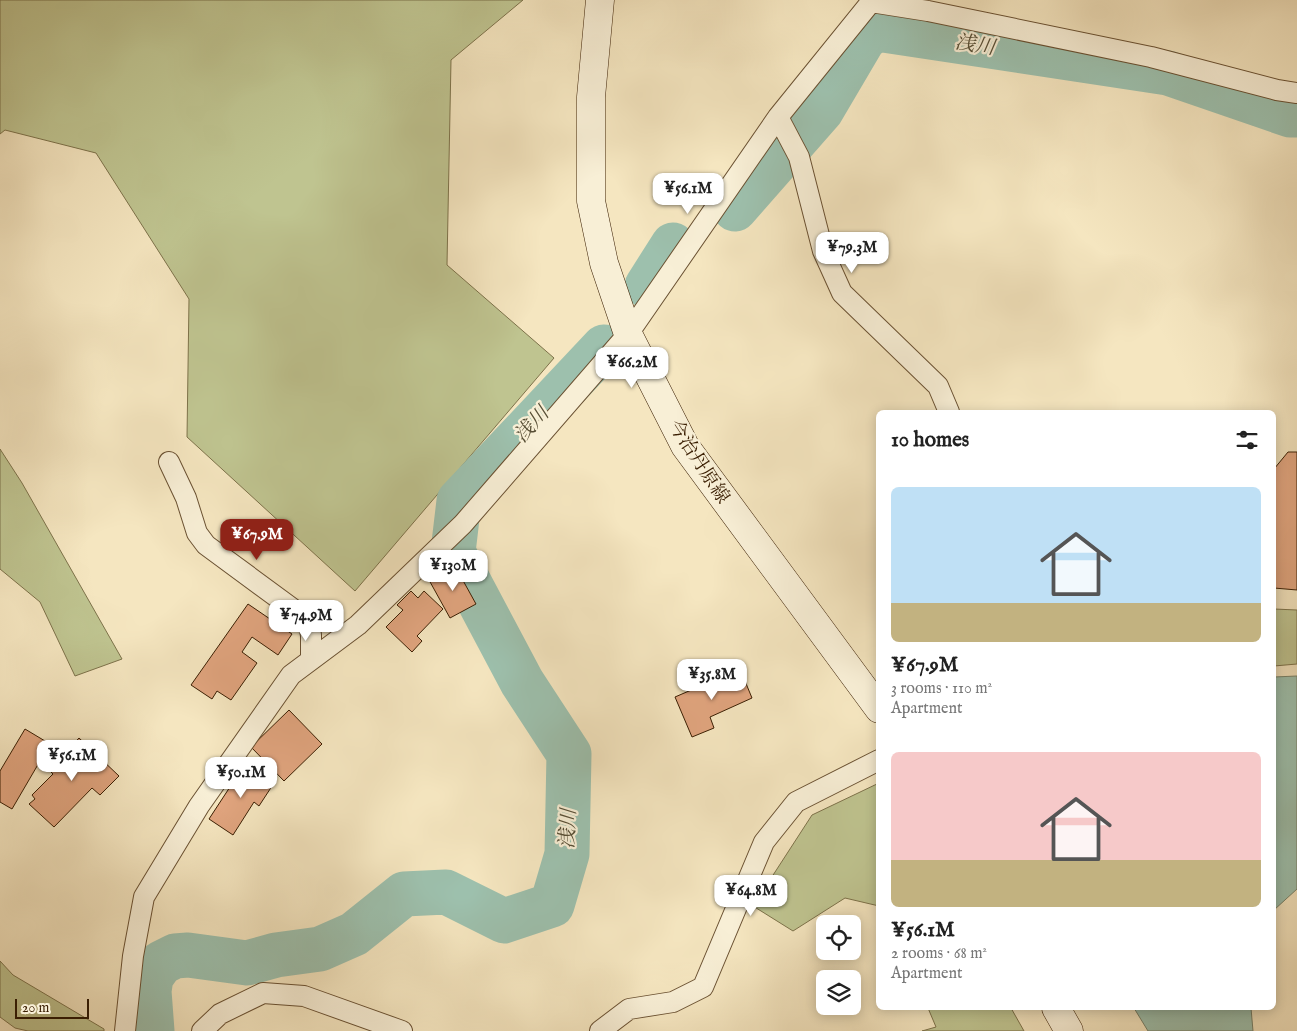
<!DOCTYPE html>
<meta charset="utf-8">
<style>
:root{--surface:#fff;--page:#f2f2f2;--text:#222;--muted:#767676;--accent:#8f2418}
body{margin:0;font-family:"IM FELL English","Noto Serif JP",serif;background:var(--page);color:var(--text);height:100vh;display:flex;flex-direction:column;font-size:19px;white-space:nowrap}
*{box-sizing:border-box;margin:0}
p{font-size:16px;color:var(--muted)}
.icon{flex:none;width:28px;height:28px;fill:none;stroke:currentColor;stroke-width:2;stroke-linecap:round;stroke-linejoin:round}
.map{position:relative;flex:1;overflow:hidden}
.side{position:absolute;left:876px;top:410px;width:400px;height:600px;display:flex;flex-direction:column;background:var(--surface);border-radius:8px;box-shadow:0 2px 12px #0003}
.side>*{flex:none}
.tools{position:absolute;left:816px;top:915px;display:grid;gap:10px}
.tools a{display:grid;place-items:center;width:45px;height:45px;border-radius:8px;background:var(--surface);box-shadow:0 2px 12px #0003;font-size:25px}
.scale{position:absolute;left:15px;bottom:12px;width:74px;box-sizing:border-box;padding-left:5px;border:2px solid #3b1f03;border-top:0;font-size:14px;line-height:18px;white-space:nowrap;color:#3b1f03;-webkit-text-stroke:4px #f8efd6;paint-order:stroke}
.price{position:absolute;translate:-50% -42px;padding:0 11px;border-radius:10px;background:#fff;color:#222;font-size:16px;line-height:32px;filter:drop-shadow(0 1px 2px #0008)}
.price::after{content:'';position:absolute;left:50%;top:30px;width:15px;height:11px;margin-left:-8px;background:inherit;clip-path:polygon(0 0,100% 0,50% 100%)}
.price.current{background:var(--accent);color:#fff}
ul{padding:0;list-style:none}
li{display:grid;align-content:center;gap:10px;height:265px;padding:0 15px}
li span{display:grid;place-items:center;height:155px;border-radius:8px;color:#555}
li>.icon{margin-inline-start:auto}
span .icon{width:90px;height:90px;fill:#fffc;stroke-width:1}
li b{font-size:21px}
h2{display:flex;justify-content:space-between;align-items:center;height:60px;padding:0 15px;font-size:21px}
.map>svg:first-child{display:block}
.green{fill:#bfc490;stroke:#7d724a}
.water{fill:#9dc0ad;stroke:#768069}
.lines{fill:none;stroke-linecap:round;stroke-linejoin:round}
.river{stroke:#9dc0ad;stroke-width:45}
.building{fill:#e0a47e;stroke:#3b1f03}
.minor-casing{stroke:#6a5132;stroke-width:22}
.secondary-casing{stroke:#3b1f03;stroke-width:29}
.minor{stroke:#f8efd6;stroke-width:20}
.secondary{stroke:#f8efd6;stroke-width:28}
.labels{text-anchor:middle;stroke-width:4.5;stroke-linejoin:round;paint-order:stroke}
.street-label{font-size:19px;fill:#3b1f03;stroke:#f8efd6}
.water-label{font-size:20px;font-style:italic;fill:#584f36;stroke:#f8efd6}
</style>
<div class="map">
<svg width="1297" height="1031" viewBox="0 0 1297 1031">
<rect width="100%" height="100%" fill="#f5e6c0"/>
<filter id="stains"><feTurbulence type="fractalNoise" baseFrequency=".004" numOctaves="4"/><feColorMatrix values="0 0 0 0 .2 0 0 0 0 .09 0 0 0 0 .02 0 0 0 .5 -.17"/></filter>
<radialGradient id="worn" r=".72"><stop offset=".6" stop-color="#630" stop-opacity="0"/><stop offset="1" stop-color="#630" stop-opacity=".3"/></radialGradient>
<!-- green -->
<path class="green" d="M 0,0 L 523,0 L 451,60 L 447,265 L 554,358 L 355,591 L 187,437 L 189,299 L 96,153 L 5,130 L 0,134 Z
M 0,449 L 22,483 L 122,659 L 75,676 L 40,602 L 0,569 Z
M 1274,609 L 1297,610 L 1297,664 L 1274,666 Z
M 879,783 L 879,906 L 845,898 L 793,931 L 753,906 L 812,815 Z
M 0,961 L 13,975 L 104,1029 L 104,1031 L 28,1031 L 15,1028 L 0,1017 Z
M 928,1008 L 1011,1008 L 1024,1031 L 922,1031 L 936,1027 Z"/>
<!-- water -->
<path class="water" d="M 1297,676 L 1297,889 L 1274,910 L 1274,677 Z
M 1134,1008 L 1251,1008 L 1253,1031 L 1148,1031 Z"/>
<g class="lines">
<!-- river -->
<path class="river" d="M 735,209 L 821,111 L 864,38 L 877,29 L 1168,73 L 1290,115 L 1297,115
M 647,286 L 673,245
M 152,1031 L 149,991 L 151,977 L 161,963 L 175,956 L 188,955 L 247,963 L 276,955 L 320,949 L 354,934 L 404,894 L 446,892 L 504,921 L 552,905 L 567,854 L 569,754 L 522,682 L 453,552 L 459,501 L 604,347"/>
</g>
<!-- building -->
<path class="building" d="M 1288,452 L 1297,452 L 1297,590 L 1274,588 L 1274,469 Z
M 455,566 L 476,604 L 450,618 L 429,580 Z
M 411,591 L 418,598 L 424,591 L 443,609 L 417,636 L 422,641 L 412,652 L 386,627 L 403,610 L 397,605 Z
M 248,604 L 292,634 L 278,655 L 252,637 L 242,652 L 257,663 L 231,700 L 217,691 L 212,699 L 191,685 Z
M 740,669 L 752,698 L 710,717 L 714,728 L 692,737 L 675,697 Z
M 289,710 L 322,744 L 284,781 L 251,747 Z
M 25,729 L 50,744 L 12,809 L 0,802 L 0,771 Z
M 79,738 L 119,776 L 100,795 L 92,788 L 54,827 L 29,804 L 35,799 L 32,795 L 53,774 L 49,770 Z
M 245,764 L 274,783 L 259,806 L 254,802 L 233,835 L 209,819 Z"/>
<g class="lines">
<defs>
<path id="minor" d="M 778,117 L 799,157 L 823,251 L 842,293 L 938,386 L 949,412
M 169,462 L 186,498 L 197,533 L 206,545 L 308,620 L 311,635 L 311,660
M 125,1031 L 133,956 L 144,897 L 199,806 L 291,675 L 358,625 L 463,524 L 628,334 L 778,117 L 871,2 L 928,11 L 1151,57 L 1277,90 L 1297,93
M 202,1031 L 220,1014 L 263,993 L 304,996 L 402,1031
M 600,1031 L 629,1009 L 673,1002 L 703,987 L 764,842 L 796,802 L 879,760"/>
<path id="secondary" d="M 600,0 L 591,97 L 591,201 L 604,263 L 628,334 L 685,446 L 879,709
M 1056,1008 L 1069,1031"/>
</defs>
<!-- minor casing -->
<use href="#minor" class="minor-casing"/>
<!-- secondary casing -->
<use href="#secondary" class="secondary-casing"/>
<!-- minor -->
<use href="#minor" class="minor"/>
<!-- secondary -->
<use href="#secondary" class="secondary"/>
</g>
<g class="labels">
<!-- street labels -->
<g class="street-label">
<text transform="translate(700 461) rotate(57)" y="7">今治丹原線</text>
</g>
<!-- water labels -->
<g class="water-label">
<text transform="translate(975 44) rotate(9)" y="7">浅川</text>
<text transform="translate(531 424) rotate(-47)" y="7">浅川</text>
<text transform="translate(567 829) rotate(-87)" y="7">浅川</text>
</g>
</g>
<rect width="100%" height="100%" filter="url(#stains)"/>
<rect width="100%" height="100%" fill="url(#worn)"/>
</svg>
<div class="tools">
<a><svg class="icon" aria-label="locate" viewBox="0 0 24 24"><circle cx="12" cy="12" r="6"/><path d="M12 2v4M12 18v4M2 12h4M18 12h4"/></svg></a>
<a><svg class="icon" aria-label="layers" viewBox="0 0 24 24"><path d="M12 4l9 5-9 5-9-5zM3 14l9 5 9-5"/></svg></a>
</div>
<div class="scale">20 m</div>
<b class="price" style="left:688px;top:215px">¥56.1M</b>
<b class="price" style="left:852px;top:274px">¥79.3M</b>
<b class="price" style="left:632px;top:389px">¥66.2M</b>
<b class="price current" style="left:257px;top:561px">¥67.9M</b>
<b class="price" style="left:453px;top:592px">¥130M</b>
<b class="price" style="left:306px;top:642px">¥74.9M</b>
<b class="price" style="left:712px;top:701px">¥35.8M</b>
<b class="price" style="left:72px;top:782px">¥56.1M</b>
<b class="price" style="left:241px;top:799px">¥50.1M</b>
<b class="price" style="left:751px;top:917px">¥64.8M</b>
<section class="side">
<h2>10 homes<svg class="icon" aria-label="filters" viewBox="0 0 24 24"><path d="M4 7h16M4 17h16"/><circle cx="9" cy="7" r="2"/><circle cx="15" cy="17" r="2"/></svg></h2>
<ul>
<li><span style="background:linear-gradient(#bfe0f5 75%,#c2b280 0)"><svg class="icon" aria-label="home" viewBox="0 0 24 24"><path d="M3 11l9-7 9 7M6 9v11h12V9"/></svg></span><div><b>¥67.9M</b><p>3 rooms · 110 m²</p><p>Apartment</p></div></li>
<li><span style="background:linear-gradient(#f6c9c9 70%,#c2b280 0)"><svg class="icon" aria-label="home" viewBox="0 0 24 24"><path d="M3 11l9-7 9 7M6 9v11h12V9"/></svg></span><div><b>¥56.1M</b><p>2 rooms · 68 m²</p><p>Apartment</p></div></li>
</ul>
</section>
</div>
